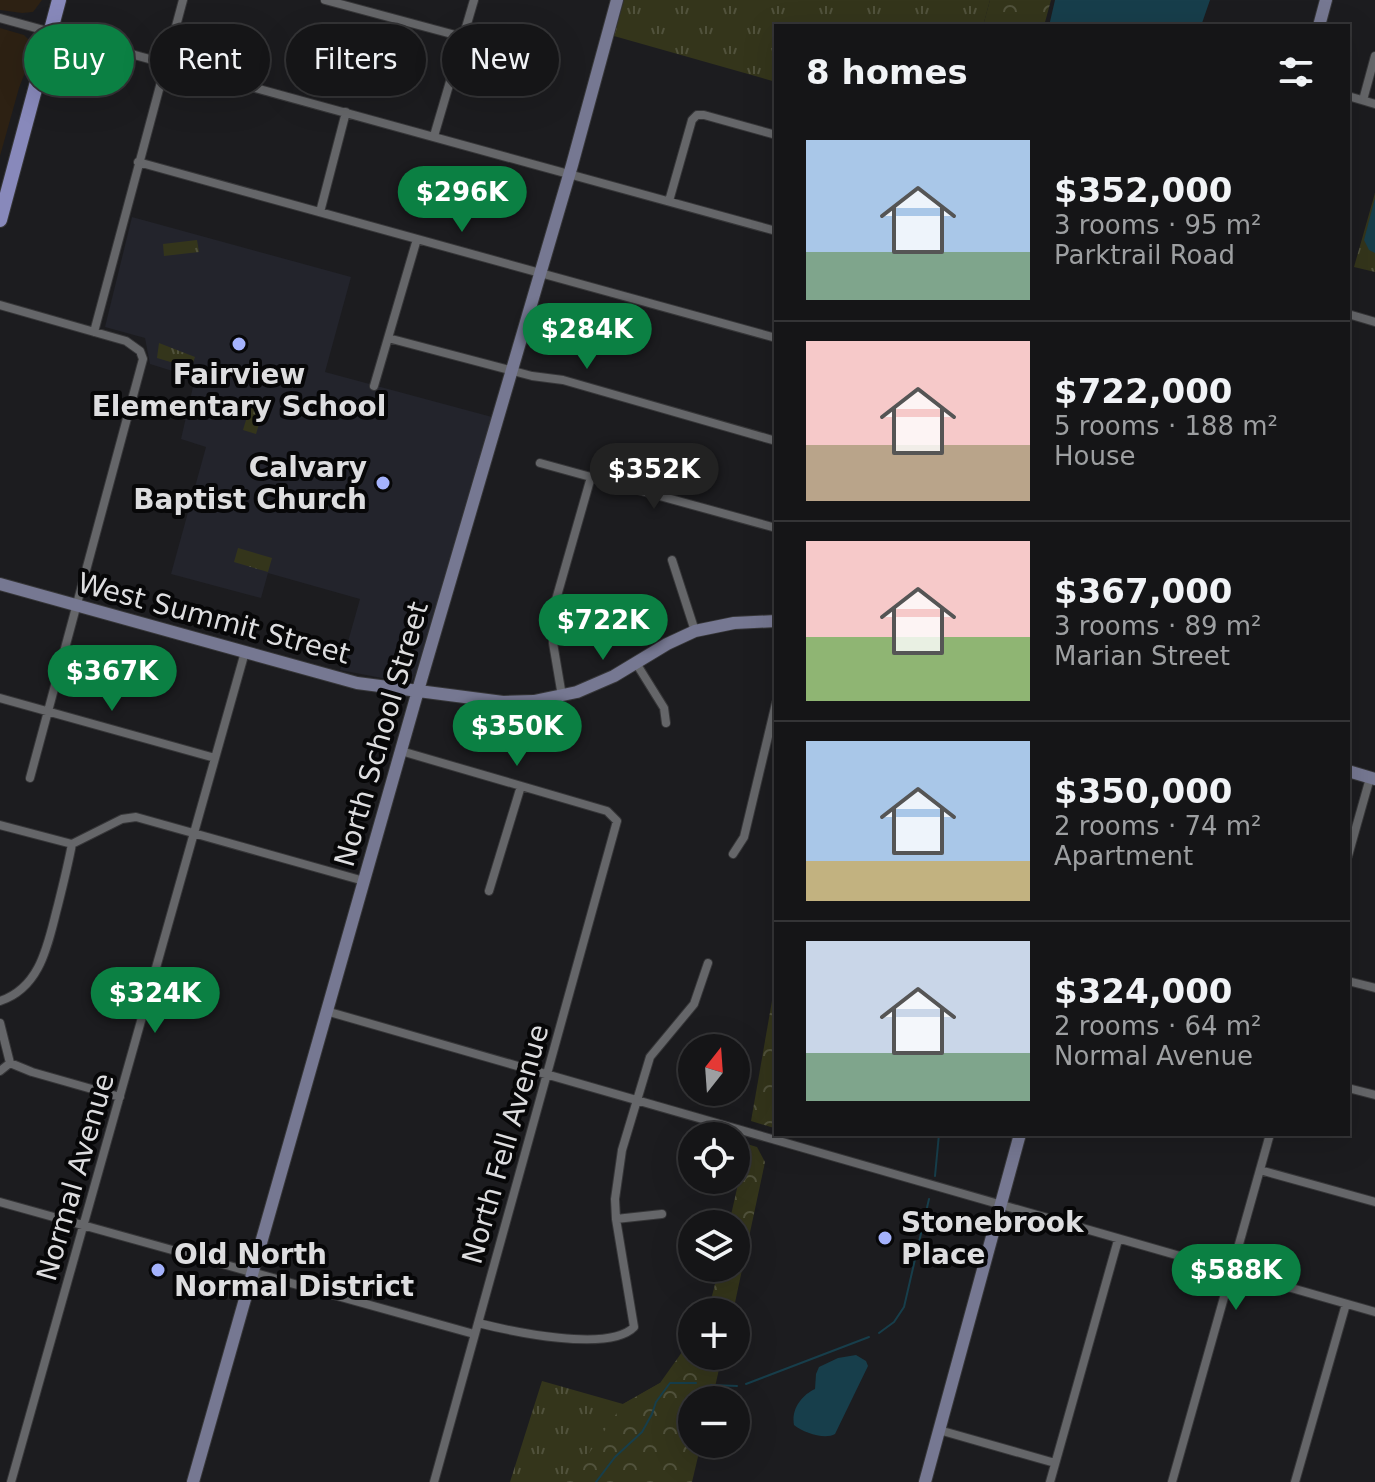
<!DOCTYPE html>
<meta charset="utf-8">
<style>
:root{--surface:#151517;--page:#1e1e20;--text:#f1f3f6;--muted:#9d9fa1;--line:#343436;--accent:#0b8043}
body{margin:0;font-family:"DejaVu Sans",sans-serif;background:var(--page);color:var(--text);height:100vh;display:flex;flex-direction:column;font-size:30px;white-space:nowrap}
*{box-sizing:border-box;margin:0}
p{font-size:26px;color:var(--muted)}
.icon{flex:none;width:44px;height:44px;fill:none;stroke:currentColor;stroke-width:2;stroke-linecap:round;stroke-linejoin:round}
.map{position:relative;flex:1;overflow:hidden}
.panel{position:absolute;left:774px;top:24px;width:576px;height:1112px;display:flex;flex-direction:column;background:var(--surface);border-radius:0px;box-shadow:0 8px 32px #0002,0 0 0 2px var(--line)}
.panel>*{flex:none}
.banner{position:absolute;left:24px;top:24px;width:630px;height:72px;display:flex;gap:16px}
.needle{width:52px;rotate:17deg}
.tools{position:absolute;left:678px;top:1034px;display:grid;gap:16px}
.tools a{display:grid;place-items:center;width:72px;height:72px;border-radius:50%;background:var(--surface);box-shadow:0 8px 32px #0002,0 0 0 2px var(--line);font-size:40px}
.price{position:absolute;translate:-50% -68px;padding:0 18px;border-radius:28px;background:var(--accent);color:#fff;font-size:26px;line-height:52px;filter:drop-shadow(0 2px 4px #0008)}
.price::after{content:'';position:absolute;left:50%;top:48px;width:24px;height:18px;margin-left:-12px;background:inherit;clip-path:polygon(0 0,100% 0,50% 100%)}
.price.current{background:#222;color:#fff}
ul{padding:0;list-style:none}
li{display:flex;align-items:center;gap:24px;height:200px;padding:0 32px}
li+li{border-top:2px solid var(--line)}
li span{display:grid;place-items:center;flex:none;width:224px;height:160px;border-radius:0px;color:#555}
li>.icon{margin-inline-start:auto}
span .icon{width:96px;height:96px;fill:#fffc;stroke-width:1}
li b{font-size:34px}
h2{display:flex;justify-content:space-between;align-items:center;height:96px;padding:0 32px;font-size:34px}
.tag{padding:0 28px;border-radius:36px;background:var(--surface);box-shadow:0 8px 32px #0002,0 0 0 2px var(--line);font-size:28px;line-height:72px}
.tag.current{background:var(--accent);color:#fff}
.map>svg:first-child{display:block}
.commercial{fill:#2d2113}
.built{fill:#23242c}
.grass{fill:url(#grass-tufts)}
.forest{fill:url(#forest-crowns)}
.water{fill:#173e4b}
.lines{fill:none;stroke-linecap:round;stroke-linejoin:round}
.stream{stroke:#173e4b;stroke-width:2}
.street-casing{stroke:#363638;stroke-width:10}
.secondary-casing{stroke:#363638;stroke-width:14}
.primary-casing{stroke:#363638;stroke-width:16}
.street{stroke:#656669;stroke-width:8}
.secondary{stroke:#767892;stroke-width:12}
.primary{stroke:#8889bb;stroke-width:14}
.poi-dot{fill:#a4b2fc;stroke:#070708;stroke-width:3}
.labels{text-anchor:middle;stroke-width:8;stroke-linejoin:round;paint-order:stroke}
.poi-label{font-size:28px;font-weight:bold;fill:#dddddf;stroke:#070708;text-anchor:start}
.street-label{font-size:28px;fill:#dddddf;stroke:#070708}
</style>
<div class="map">
<svg width="1375" height="1482" viewBox="0 0 1375 1482">
<defs>
<pattern id="grass-tufts" width="24" height="20" patternUnits="userSpaceOnUse" patternTransform="scale(2)"><rect width="24" height="20" fill="#34351b"/><path d="M3 7l-1-3M5 7V3M7 7l1-3M15 17l-1-3M17 17v-4M19 17l1-3" fill="none" stroke="#51523c"/></pattern>
<pattern id="forest-crowns" width="20" height="18" patternUnits="userSpaceOnUse" patternTransform="scale(2)"><rect width="20" height="18" fill="#34351b"/><path d="M2 6a3 3 0 1 1 6 0M12 15a3 3 0 1 1 6 0" fill="none" stroke="#51523c"/></pattern>
</defs>
<rect width="100%" height="100%" fill="#1c1c1f"/>
<!-- commercial -->
<path class="commercial" d="M 0,0 L 42,0 L 33,12 L 22,13 L 0,10 Z
M 0,28 L 24,35 L 31,42 L 33,52 L 19,88 L 0,156 Z"/>
<!-- built -->
<path class="built" d="M 132,217 L 351,277 L 325,372 L 492,417 L 416,674 L 412,681 L 382,678 L 340,670 L 360,599 L 268,573 L 261,598 L 171,574 L 206,447 L 181,439 L 195,378 L 150,364 L 145,338 L 105,327 Z"/>
<!-- grass -->
<path class="grass" d="M 624,0 L 990,0 L 983,26 L 776,26 L 776,82 L 614,36 Z
M 1375,193 L 1375,272 L 1354,267 Z
M 197,240 L 199,252 L 164,256 L 163,244 Z
M 159,343 L 195,357 L 191,368 L 157,358 Z
M 250,407 L 263,411 L 256,434 L 243,430 Z
M 238,548 L 272,558 L 268,572 L 234,562 Z
M 542,1381 L 623,1404 L 660,1383 L 692,1400 L 692,1444 L 683,1482 L 510,1482 Z"/>
<!-- forest -->
<path class="forest" d="M 990,0 L 1051,0 L 1044,26 L 983,26 Z
M 776,978 L 776,1121 L 774,1128 L 751,1121 Z
M 747,1144 L 757,1147 L 765,1162 L 733,1312 L 708,1312 L 719,1268 L 736,1268 L 736,1224 L 729,1224 Z
M 692,1338 L 692,1356 L 722,1356 L 712,1400 L 692,1400 L 692,1444 L 701,1444 L 692,1482 L 566,1482 L 574,1475 L 623,1404 L 660,1383 Z"/>
<!-- water -->
<path class="water" d="M 1055,0 L 1210,0 L 1201,26 L 1049,26 Z
M 1375,198 L 1375,253 L 1369,250 L 1364,240 Z
M 856,1355 L 866,1361 L 868,1366 L 835,1434 C 825,1440 804,1433 794,1425 C 791,1409 802,1395 815,1389 L 816,1374 L 819,1367 L 838,1358 Z"/>
<g class="lines">
<!-- stream -->
<path class="stream" d="M 935,1176 L 939,1134
M 879,1333 L 894,1322 L 904,1307 L 929,1199
M 746,1384 L 869,1337
M 711,1385 L 737,1386
M 596,1482 L 615,1457 L 642,1432 L 652,1414 L 656,1402 L 670,1383 L 696,1383"/>
<defs>
<path id="street" d="M 325,0 L 463,37
M 0,18 L 776,231
M 1348,96 L 1375,104
M 1363,100 L 1375,56
M 434,136 L 474,0
M 138,162 L 776,338
M 669,201 L 692,120 L 697,115 L 704,115 L 776,135
M 320,212 L 346,112
M 0,305 L 126,341 L 140,351 L 143,359 L 30,778
M 1348,314 L 1375,322
M 94,332 L 183,0
M 388,338 L 532,376 L 563,380 L 776,441
M 374,386 L 417,239
M 540,463 L 776,528
M 672,560 L 695,631
M 636,663 L 664,708 L 666,723
M 562,696 L 553,643 L 553,610 L 591,477
M 0,698 L 215,758
M 401,751 L 607,811 L 617,821 L 434,1482
M 0,825 L 72,844 L 122,819 L 136,817 L 364,881
M 733,854 L 744,837 L 776,703
M 1348,856 L 1370,778
M 489,891 L 521,786
M 1348,981 L 1375,988
M 0,1001 C 42,987 48,942 58,905 C 63,885 68,865 72,844
M 326,1011 L 1375,1312
M 0,1023 L 10,1063
M 0,1071 L 10,1063 L 32,1072 L 120,1097
M 1348,1088 L 1375,1095
M 1260,1170 L 1375,1202
M 0,1202 L 474,1334
M 616,1219 L 662,1214
M 478,1323 C 510,1331 609,1353 634,1327 L 616,1219 L 615,1199 L 622,1150 L 650,1057 L 694,1004 L 708,963
M 939,1430 L 1055,1463
M 11,1482 L 245,652
M 1050,1482 L 1118,1240
M 1172,1482 L 1270,1134
M 1295,1482 L 1346,1304"/>
<path id="secondary" d="M 1319,26 L 1326,0
M 0,584 L 357,683 L 503,702 L 534,701 L 577,692 L 614,676 L 667,644 L 695,631 L 734,623 L 776,621
M 1348,771 L 1375,779
M 193,1482 L 421,680 L 572,165 L 617,0
M 925,1482 L 1020,1134"/>
<path id="primary" d="M 0,220 L 59,0"/>
</defs>
<!-- street casing -->
<use href="#street" class="street-casing"/>
<!-- secondary casing -->
<use href="#secondary" class="secondary-casing"/>
<!-- primary casing -->
<use href="#primary" class="primary-casing"/>
<!-- street -->
<use href="#street" class="street"/>
<!-- secondary -->
<use href="#secondary" class="secondary"/>
<!-- primary -->
<use href="#primary" class="primary"/>
</g>
<!-- markers -->
<g class="poi-dot">
<circle cx="239" cy="344" r="8"/>
<circle cx="383" cy="483" r="8"/>
<circle cx="885" cy="1238" r="8"/>
<circle cx="158" cy="1270" r="8"/>
</g>
<g class="labels">
<!-- poi labels -->
<g class="poi-label">
<text x="239" y="384" text-anchor="middle">Fairview<tspan x="239" dy="32">Elementary School</tspan></text>
<text x="367" y="477" text-anchor="end">Calvary<tspan x="367" dy="32">Baptist Church</tspan></text>
<text x="901" y="1232">Stonebrook<tspan x="901" dy="32">Place</tspan></text>
<text x="174" y="1264">Old North<tspan x="174" dy="32">Normal District</tspan></text>
</g>
<!-- street labels -->
<g class="street-label">
<text transform="translate(214 618) rotate(15)" y="10">West Summit Street</text>
<text transform="translate(381 734) rotate(-74)" y="10">North School Street</text>
<text transform="translate(505 1144) rotate(-74)" y="10">North Fell Avenue</text>
<text transform="translate(75 1177) rotate(-74)" y="10">Normal Avenue</text>
</g>
</g>
</svg>
<div class="tools">
<a><svg class="needle" viewBox="-14 -14 28 28"><path d="M0-13l5 13h-10z" fill="#e53935"/><path d="M0 13l5-13h-10z" fill="#9d9fa1"/></svg></a>
<a><svg class="icon" aria-label="locate" viewBox="0 0 24 24"><circle cx="12" cy="12" r="6"/><path d="M12 2v4M12 18v4M2 12h4M18 12h4"/></svg></a>
<a><svg class="icon" aria-label="layers" viewBox="0 0 24 24"><path d="M12 4l9 5-9 5-9-5zM3 14l9 5 9-5"/></svg></a>
<a>+</a>
<a>−</a>
</div>
<b class="price" style="left:462px;top:234px">$296K</b>
<b class="price" style="left:587px;top:371px">$284K</b>
<b class="price current" style="left:654px;top:511px">$352K</b>
<b class="price" style="left:603px;top:662px">$722K</b>
<b class="price" style="left:112px;top:713px">$367K</b>
<b class="price" style="left:517px;top:768px">$350K</b>
<b class="price" style="left:155px;top:1035px">$324K</b>
<b class="price" style="left:1236px;top:1312px">$588K</b>
<div class="banner">
<a class="tag current">Buy</a>
<a class="tag">Rent</a>
<a class="tag">Filters</a>
<a class="tag">New</a>
</div>
<section class="panel">
<h2>8 homes<svg class="icon" aria-label="filters" viewBox="0 0 24 24"><path d="M4 7h16M4 17h16"/><circle cx="9" cy="7" r="2"/><circle cx="15" cy="17" r="2"/></svg></h2>
<ul>
<li><span style="background:linear-gradient(#a9c7e8 70%,#7fa58c 0)"><svg class="icon" aria-label="home" viewBox="0 0 24 24"><path d="M3 11l9-7 9 7M6 9v11h12V9"/></svg></span><div><b>$352,000</b><p>3 rooms · 95 m²</p><p>Parktrail Road</p></div></li>
<li><span style="background:linear-gradient(#f6c9c9 65%,#b9a48a 0)"><svg class="icon" aria-label="home" viewBox="0 0 24 24"><path d="M3 11l9-7 9 7M6 9v11h12V9"/></svg></span><div><b>$722,000</b><p>5 rooms · 188 m²</p><p>House</p></div></li>
<li><span style="background:linear-gradient(#f6c9c9 60%,#8fb573 0)"><svg class="icon" aria-label="home" viewBox="0 0 24 24"><path d="M3 11l9-7 9 7M6 9v11h12V9"/></svg></span><div><b>$367,000</b><p>3 rooms · 89 m²</p><p>Marian Street</p></div></li>
<li><span style="background:linear-gradient(#a9c7e8 75%,#c2b280 0)"><svg class="icon" aria-label="home" viewBox="0 0 24 24"><path d="M3 11l9-7 9 7M6 9v11h12V9"/></svg></span><div><b>$350,000</b><p>2 rooms · 74 m²</p><p>Apartment</p></div></li>
<li><span style="background:linear-gradient(#c9d6e8 70%,#7fa58c 0)"><svg class="icon" aria-label="home" viewBox="0 0 24 24"><path d="M3 11l9-7 9 7M6 9v11h12V9"/></svg></span><div><b>$324,000</b><p>2 rooms · 64 m²</p><p>Normal Avenue</p></div></li>
</ul>
</section>
</div>
